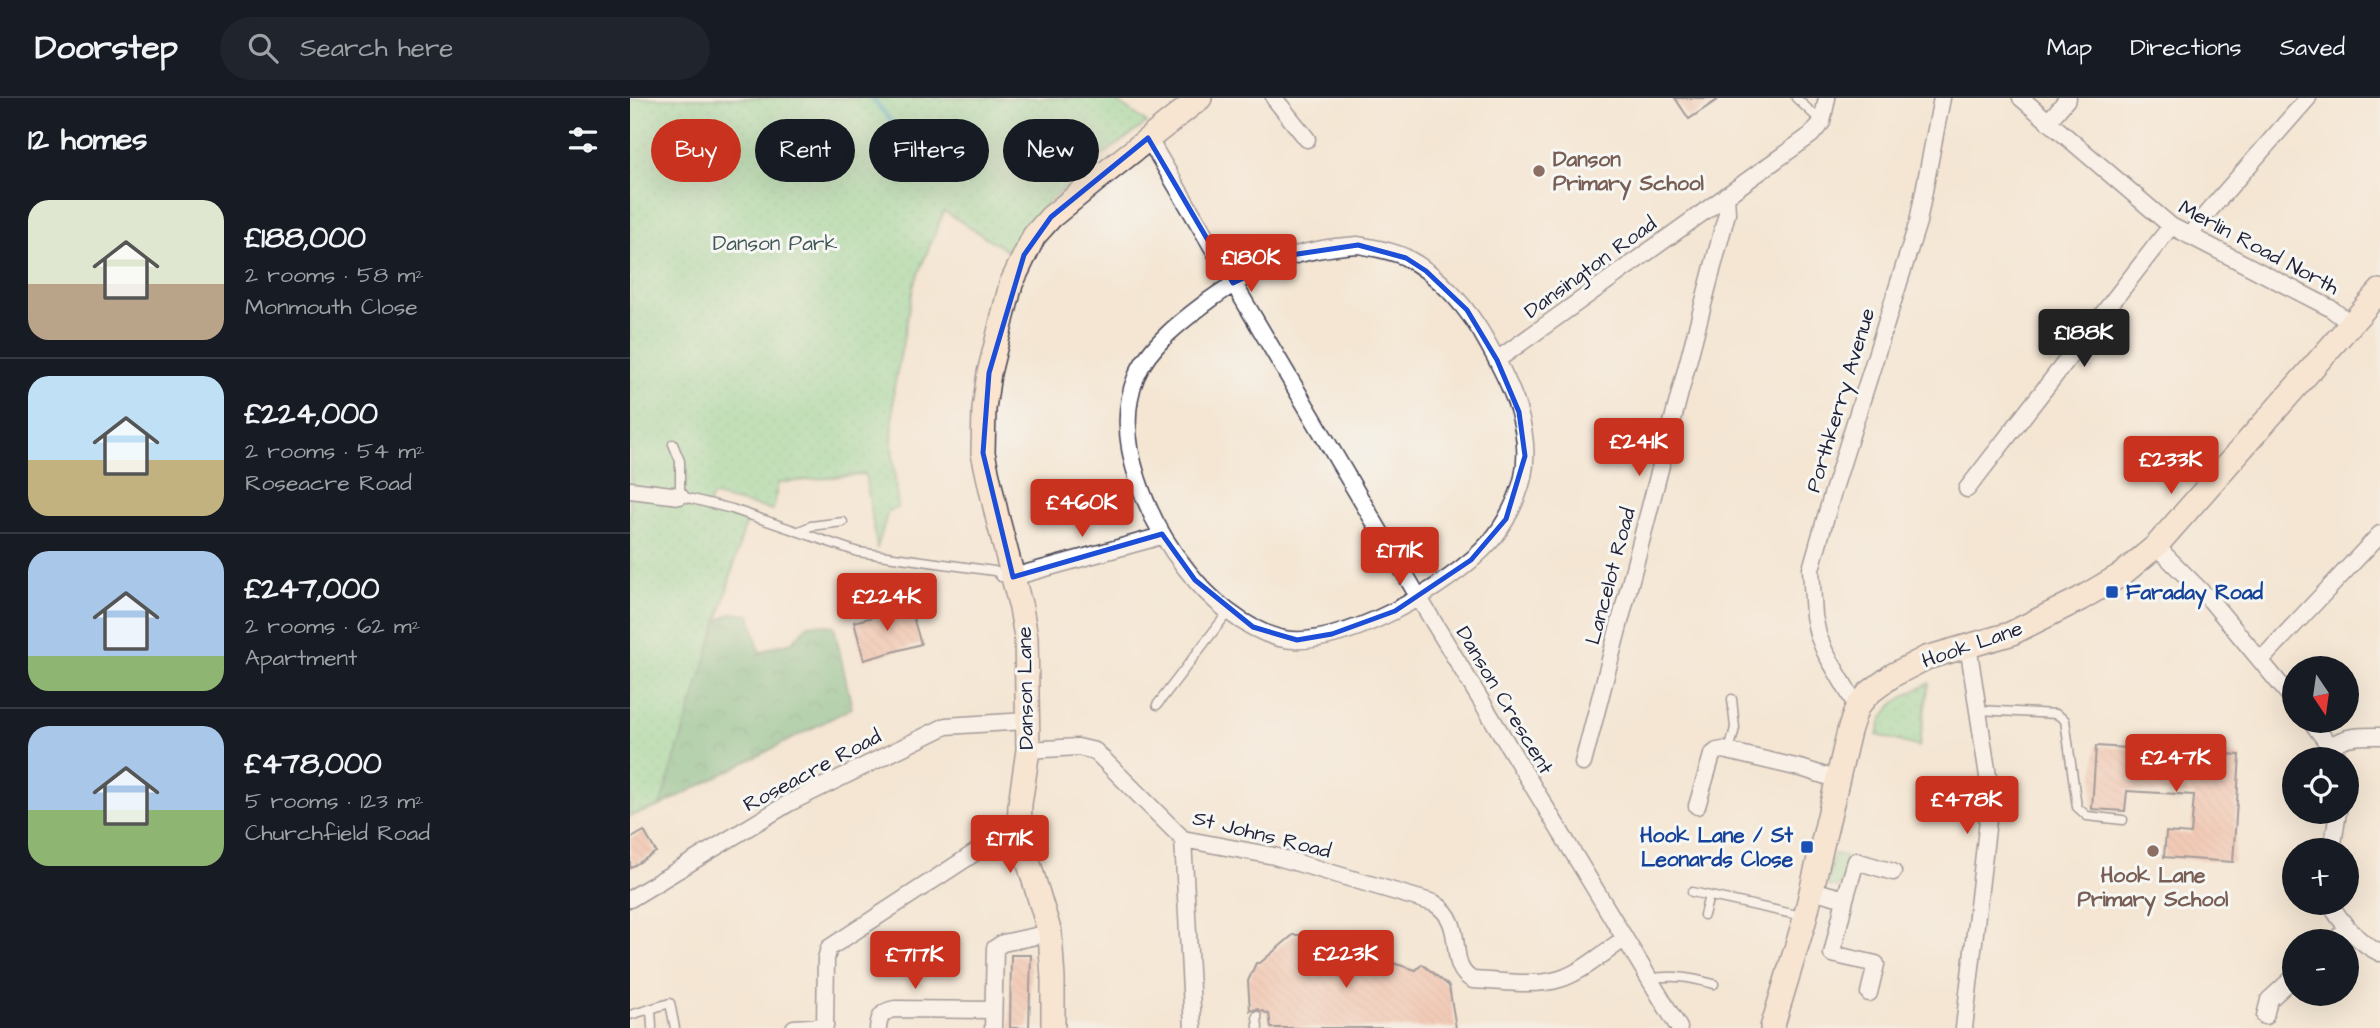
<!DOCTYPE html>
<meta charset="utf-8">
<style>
:root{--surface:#171b24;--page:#20242c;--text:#f1f3f6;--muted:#9ea1a6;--line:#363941;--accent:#c8321e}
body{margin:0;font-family:"Architects Daughter",sans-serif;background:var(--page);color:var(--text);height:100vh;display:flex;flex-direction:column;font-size:26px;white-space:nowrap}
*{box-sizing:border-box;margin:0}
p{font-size:23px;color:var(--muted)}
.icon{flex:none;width:38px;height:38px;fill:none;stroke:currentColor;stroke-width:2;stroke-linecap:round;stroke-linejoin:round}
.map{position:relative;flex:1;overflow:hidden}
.drawer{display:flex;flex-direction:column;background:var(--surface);width:630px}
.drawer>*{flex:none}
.hud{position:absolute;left:21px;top:21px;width:665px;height:63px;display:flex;gap:14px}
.needle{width:46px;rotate:167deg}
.tools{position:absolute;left:1652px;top:558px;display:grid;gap:14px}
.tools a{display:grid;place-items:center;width:77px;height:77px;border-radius:50%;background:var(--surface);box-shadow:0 7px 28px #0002;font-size:35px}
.price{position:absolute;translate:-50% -60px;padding:0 16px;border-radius:7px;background:var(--accent);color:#fff;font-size:23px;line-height:46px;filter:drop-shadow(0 2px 4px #0008)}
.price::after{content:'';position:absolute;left:50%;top:42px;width:21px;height:16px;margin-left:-10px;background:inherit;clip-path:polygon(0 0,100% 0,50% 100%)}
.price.active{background:#222;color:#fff}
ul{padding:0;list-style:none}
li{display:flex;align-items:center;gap:21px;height:175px;padding:0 28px}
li+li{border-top:2px solid var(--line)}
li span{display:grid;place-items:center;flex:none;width:196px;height:140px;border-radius:21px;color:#555}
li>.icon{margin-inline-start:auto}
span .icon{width:84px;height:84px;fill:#fffc;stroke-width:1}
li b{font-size:30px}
h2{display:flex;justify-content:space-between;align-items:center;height:84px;padding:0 28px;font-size:30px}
.chip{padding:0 24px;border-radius:32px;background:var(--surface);box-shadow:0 7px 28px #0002;font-size:24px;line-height:63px}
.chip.active{background:var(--accent);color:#fff}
header{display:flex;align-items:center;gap:42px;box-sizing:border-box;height:98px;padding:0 35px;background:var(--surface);border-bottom:2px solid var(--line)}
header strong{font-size:33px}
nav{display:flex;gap:38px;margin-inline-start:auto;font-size:24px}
.search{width:490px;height:63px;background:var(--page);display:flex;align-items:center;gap:18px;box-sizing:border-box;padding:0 24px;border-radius:38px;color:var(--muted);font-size:26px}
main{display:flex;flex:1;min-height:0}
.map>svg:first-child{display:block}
.grass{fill:#85d797;stroke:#547c69;stroke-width:2}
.forest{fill:url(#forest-crowns);stroke:#476d5e;stroke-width:2}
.park{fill:url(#park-dots);stroke:#547c69;stroke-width:2}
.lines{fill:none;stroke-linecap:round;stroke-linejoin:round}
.stream{stroke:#41a8c1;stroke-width:4.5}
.building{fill:url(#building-back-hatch)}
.lane-casing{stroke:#423f52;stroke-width:11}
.street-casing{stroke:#423f52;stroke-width:19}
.secondary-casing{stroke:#423f52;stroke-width:26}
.lane{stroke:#fff;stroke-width:8}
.street{stroke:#fff;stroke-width:16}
.secondary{stroke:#fbe5cf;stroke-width:23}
.marked{fill:none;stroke:#1d4ed8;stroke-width:5;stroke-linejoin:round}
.education-dot{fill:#8d6e63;stroke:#f6f6f2;stroke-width:2.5}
.transit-dot{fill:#1a4fb4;stroke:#f6f6f2;stroke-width:2.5}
.labels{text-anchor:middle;stroke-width:6;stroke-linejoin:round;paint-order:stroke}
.education-label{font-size:21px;font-weight:bold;fill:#785e54;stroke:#f6f6f2;text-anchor:start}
.park-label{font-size:21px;fill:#405857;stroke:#f6f6f2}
.street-label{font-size:21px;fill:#22223b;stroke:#f6f6f2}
.transit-label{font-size:21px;font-weight:bold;fill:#164399;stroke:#f6f6f2;text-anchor:start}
</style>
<header>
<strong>Doorstep</strong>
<div class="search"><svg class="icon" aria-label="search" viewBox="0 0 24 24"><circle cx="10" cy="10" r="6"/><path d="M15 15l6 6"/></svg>Search here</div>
<nav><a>Map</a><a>Directions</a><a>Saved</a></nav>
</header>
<main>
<section class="drawer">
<h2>12 homes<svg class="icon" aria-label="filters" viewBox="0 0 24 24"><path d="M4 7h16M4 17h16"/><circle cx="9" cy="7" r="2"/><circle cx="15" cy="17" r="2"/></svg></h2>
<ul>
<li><span style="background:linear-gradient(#dfe7d0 60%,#b9a48a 0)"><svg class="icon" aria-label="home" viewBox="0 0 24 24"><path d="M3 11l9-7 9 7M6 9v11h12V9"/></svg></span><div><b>£188,000</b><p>2 rooms · 58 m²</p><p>Monmouth Close</p></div></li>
<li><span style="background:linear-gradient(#bfe0f5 60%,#c2b280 0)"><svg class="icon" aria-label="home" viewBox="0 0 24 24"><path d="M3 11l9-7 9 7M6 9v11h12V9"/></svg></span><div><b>£224,000</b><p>2 rooms · 54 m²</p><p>Roseacre Road</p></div></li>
<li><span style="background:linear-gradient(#a9c7e8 75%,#8fb573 0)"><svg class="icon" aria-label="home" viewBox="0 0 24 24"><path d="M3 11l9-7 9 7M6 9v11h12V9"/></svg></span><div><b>£247,000</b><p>2 rooms · 62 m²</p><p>Apartment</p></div></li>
<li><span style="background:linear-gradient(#a9c7e8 60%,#8fb573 0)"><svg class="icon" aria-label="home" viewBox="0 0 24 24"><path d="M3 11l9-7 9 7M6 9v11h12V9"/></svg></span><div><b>£478,000</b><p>5 rooms · 123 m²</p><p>Churchfield Road</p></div></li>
</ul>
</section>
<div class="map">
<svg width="1750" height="930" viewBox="0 0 1750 930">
<defs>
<pattern id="forest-crowns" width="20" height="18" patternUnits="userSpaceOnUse" patternTransform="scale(1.75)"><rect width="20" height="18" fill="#6cb880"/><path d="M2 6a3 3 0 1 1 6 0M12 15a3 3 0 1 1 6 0" fill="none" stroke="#58956a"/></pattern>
<pattern id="park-dots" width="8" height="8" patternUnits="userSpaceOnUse" patternTransform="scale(1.75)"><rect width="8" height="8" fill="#85d797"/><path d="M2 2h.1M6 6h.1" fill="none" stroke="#73b883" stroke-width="1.8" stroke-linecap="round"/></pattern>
<pattern id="building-back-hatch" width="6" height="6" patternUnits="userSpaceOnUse" patternTransform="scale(1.75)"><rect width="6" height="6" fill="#eea791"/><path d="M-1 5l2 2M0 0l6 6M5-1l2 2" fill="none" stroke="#cc8f7e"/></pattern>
</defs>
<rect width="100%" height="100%" fill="#f6f6f2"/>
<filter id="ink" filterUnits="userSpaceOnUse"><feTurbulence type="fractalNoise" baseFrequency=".0143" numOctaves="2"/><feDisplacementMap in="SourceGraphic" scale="14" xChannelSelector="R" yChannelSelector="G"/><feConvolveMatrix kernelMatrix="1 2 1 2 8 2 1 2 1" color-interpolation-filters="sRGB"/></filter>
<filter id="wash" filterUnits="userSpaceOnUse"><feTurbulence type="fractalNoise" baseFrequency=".00686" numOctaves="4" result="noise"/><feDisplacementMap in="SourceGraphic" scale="28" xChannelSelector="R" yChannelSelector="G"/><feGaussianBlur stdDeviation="1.57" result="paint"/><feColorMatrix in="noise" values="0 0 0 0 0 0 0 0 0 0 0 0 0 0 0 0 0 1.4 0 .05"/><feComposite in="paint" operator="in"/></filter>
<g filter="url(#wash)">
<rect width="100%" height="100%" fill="#f4e6d3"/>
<!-- grass -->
<path class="grass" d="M 1204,756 L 1215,758 C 1218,772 1217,779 1207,790 L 1197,788 Z"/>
<!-- forest -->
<path class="forest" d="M 83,410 L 116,423 L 88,523 L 102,515 L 120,517 L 130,555 L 145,548 L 162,544 L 178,527 L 186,526 L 204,528 L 222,610 L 30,708 L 0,718 L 0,527 L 39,414 Z"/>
<!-- park -->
<path class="park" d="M 0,0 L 482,0 L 517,25 L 463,64 L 417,105 L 384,157 L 314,113 L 284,186 L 264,290 L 262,349 L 268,410 L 258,413 L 247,451 L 235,376 L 148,385 L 143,412 L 83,398 L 80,402 L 79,412 L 116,423 L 88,523 L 30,708 L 0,718 Z
M 1299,585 L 1289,649 L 1247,637 C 1255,604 1271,601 1299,585 Z"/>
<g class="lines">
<!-- stream -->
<path class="stream" d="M 242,0 L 289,57 L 304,83"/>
</g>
<g id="blocks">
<!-- building -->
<path class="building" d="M 1045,0 L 1090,0 L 1059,21 Z
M 280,509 L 291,546 L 234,562 L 224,524 Z
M 1466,648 L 1610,657 L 1603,764 L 1534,759 L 1536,734 L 1561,736 L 1564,697 L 1497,693 L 1495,713 L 1462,711 Z
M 14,733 L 26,754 L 0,770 L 0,741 Z
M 663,837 L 671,837 L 786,872 L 792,866 L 819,888 L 826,930 L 641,930 L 639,916 L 627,911 L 620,913 L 618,883 L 626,865 L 630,865 Z
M 381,857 L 401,857 L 399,930 L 380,930 Z"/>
</g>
</g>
<g filter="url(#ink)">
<use href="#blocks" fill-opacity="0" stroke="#423f52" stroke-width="2"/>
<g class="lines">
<defs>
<path id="lane" d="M 1166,0 L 1192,24
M 43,346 L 50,363 L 50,398 L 102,411 L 228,454 L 364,473 L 367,474 L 371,479
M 169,433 L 181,428 L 213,424
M 527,607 L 599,513
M 1348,612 L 1426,616 L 1435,622 L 1447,709 L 1457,718 L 1493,722
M 1099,653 L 1105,630 L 1102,601
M 1062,794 L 1172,818
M 1074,817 L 1079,798
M 1020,881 C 1043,876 1061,880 1084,886
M 21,911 L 22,929
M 0,917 L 40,905 L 45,930
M 627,918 L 628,930"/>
<path id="street" d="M 644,0 L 677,41
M 1391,0 L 1541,128 L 1700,210 L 1720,225
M 1418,24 L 1438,0
M 518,40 L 789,500 L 1049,930
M 1560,138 L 1570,123 L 1678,0
M 728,147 C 744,150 760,152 775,159 C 810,177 840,212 858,246 C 880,285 903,332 893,379 C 888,401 875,427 860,444 C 822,487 708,555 649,540 C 613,530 579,501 557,472 C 518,424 481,341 506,279 C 519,247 554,221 581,201 C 632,165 666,151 728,147 Z
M 867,262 L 1181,37 L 1192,24 L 1197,0
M 1337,391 L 1541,128
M 0,392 L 50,398
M 1526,448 L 1581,503 L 1664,603
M 383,479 L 521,441 L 532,436
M 1631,562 L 1750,436
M 1227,609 L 1195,554 L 1188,537 L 1184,518 L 1181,471 L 1202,397 L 1288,124 L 1312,0
M 1681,623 L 1710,662
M 1701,648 C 1716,637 1732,638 1750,638
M 398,652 L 448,649 L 465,653 L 553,741 L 644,758 L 804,805 C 839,826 814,868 843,882 C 868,883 905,889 930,881 C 953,874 974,854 994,841
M 953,665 L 1097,115 L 1096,97
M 1067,708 L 1082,657 L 1087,653 L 1093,652 L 1174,671 L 1208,682
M 553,741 L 563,930
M 1702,752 L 1708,714
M 1182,792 L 1215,801 L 1202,856 L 1246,866 L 1239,895
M 0,801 L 159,705 L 316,628 L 397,623
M 1215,801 L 1226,763 L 1263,774
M 1700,805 C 1710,824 1730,846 1750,855
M 1703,844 L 1718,830
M 1635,918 L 1639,902 L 1664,879
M 164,930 L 195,928 L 196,861 L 199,850 L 366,741 L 389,733
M 248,930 C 249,918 253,913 265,911 L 363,912
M 363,930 L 365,850 L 373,845 L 420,835
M 1334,930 L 1360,704 L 1359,685 L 1338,547"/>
<path id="secondary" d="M 423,930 L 423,881 L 420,835 L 389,733 L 390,706 L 398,652 L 396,539 L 391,510 L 367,418 L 353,355 L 354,311 L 359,275 L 381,186 L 404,138 L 421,119 L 465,83 L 570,0
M 1142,930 L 1174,824 L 1219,633 L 1227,609 L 1239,595 L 1263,577 L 1296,560 L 1380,536 L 1450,501 L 1491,477 L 1526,448 L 1750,193"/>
</defs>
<!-- lane casing -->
<use href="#lane" class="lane-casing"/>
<!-- street casing -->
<use href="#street" class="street-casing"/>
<!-- secondary casing -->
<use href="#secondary" class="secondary-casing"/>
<!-- lane -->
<use href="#lane" class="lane"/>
<!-- street -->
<use href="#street" class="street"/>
<!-- secondary -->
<use href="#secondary" class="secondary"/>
</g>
</g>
<!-- marked area -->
<path d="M0 0H1750V930H0ZM 518,40 L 603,185 L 661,157 L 728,147 L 776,160 L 796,173 L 837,212 L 867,262 L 889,314 L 895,358 L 876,421 L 841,462 L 765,513 L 702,536 L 667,542 L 623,529 L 565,482 L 532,436 L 383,479 L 353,355 L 359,275 L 394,157 L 421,119 Z" fill="#f4e6d3" fill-opacity=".55" fill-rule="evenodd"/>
<path class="marked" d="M 518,40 L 603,185 L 661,157 L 728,147 L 776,160 L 796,173 L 837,212 L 867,262 L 889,314 L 895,358 L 876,421 L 841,462 L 765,513 L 702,536 L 667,542 L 623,529 L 565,482 L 532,436 L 383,479 L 353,355 L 359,275 L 394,157 L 421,119 Z"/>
<!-- markers -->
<g class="education-dot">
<circle cx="909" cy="73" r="7"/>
<circle cx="1523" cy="753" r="7"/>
</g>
<g class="transit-dot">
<rect x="1475" y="487" width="14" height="14" rx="3.5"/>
<rect x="1170" y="742" width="14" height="14" rx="3.5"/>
</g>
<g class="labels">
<!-- education labels -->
<g class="education-label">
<text x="923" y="68">Danson<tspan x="923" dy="24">Primary School</tspan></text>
<text x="1523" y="784" text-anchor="middle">Hook Lane<tspan x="1523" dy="24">Primary School</tspan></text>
</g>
<!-- park labels -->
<g class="park-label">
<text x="145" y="152">Danson Park</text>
</g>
<!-- street labels -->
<g class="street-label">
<text transform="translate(1629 149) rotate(28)" y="7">Merlin Road North</text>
<text transform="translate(960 169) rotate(-36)" y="7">Dansington Road</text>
<text transform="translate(1210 302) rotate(-73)" y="7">Porthkerry Avenue</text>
<text transform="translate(980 478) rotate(-75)" y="7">Lancelot Road</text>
<text transform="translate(1342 546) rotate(-19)" y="7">Hook Lane</text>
<text transform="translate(395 590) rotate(-91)" y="7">Danson Lane</text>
<text transform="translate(875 602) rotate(59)" y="7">Danson Crescent</text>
<text transform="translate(182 672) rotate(-28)" y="7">Roseacre Road</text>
<text transform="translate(632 736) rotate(14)" y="7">St Johns Road</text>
</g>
<!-- transit labels -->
<g class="transit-label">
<text x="1496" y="501">Faraday Road</text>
<text x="1163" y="744" text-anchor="end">Hook Lane / St<tspan x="1163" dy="24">Leonards Close</tspan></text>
</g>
</g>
</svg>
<div class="tools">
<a><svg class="needle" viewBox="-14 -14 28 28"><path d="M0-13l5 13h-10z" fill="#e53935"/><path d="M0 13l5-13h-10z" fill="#9ea1a6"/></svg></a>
<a><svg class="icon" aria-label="locate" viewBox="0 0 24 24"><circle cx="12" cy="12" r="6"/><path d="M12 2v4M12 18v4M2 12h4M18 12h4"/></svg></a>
<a>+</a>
<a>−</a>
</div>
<b class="price" style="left:621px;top:196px">£180K</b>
<b class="price active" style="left:1454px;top:271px">£188K</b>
<b class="price" style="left:1009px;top:380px">£241K</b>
<b class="price" style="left:1541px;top:398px">£233K</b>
<b class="price" style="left:452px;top:441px">£460K</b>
<b class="price" style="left:770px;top:489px">£171K</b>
<b class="price" style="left:257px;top:535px">£224K</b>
<b class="price" style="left:1546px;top:696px">£247K</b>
<b class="price" style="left:1337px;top:738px">£478K</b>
<b class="price" style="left:380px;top:777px">£171K</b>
<b class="price" style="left:716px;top:892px">£223K</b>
<b class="price" style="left:285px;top:893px">£717K</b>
<div class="hud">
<a class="chip active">Buy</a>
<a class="chip">Rent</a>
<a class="chip">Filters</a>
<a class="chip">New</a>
</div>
</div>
</main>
